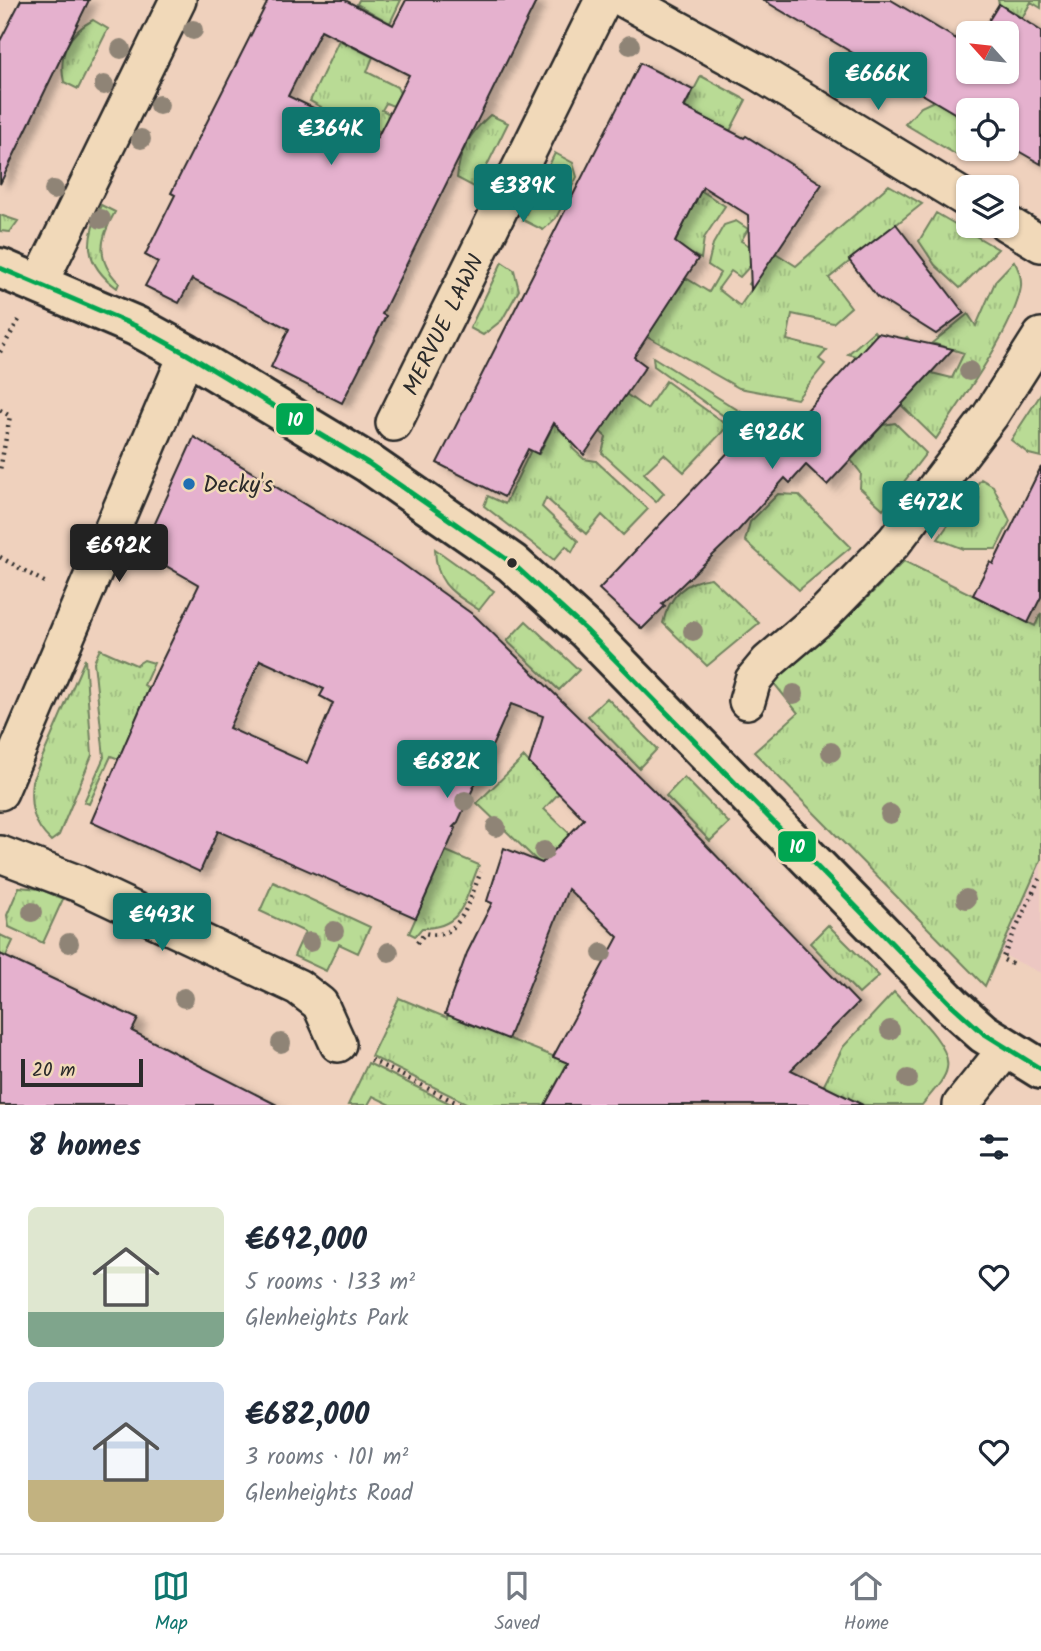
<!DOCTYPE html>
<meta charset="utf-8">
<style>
:root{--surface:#fff;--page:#f6f6f7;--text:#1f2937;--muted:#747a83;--line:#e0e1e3;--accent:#0f766e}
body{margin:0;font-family:Kalam,sans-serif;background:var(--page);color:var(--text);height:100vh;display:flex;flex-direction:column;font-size:26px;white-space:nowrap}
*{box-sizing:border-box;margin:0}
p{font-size:23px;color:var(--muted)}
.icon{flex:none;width:38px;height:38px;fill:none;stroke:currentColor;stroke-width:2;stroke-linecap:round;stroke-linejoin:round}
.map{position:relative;height:1105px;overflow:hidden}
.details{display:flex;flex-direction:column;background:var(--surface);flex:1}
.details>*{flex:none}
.needle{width:46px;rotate:297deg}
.buttons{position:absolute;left:956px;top:21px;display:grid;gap:14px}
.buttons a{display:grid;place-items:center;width:63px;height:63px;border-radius:10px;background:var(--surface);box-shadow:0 2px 5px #0004;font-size:35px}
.scale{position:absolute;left:21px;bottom:18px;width:122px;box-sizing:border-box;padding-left:7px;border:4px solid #2b2b2b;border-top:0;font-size:19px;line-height:24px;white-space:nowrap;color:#2b2b2b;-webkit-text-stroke:5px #f1d9b9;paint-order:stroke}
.price{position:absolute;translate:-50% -60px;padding:0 16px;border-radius:7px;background:var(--accent);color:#fff;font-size:23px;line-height:46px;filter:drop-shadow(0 2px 4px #0008)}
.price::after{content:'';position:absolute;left:50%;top:42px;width:21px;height:16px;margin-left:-10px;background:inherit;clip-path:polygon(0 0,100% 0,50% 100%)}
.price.current{background:#222;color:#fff}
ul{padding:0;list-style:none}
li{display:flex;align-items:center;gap:21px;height:175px;padding:0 28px}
li span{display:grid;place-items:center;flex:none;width:196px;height:140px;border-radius:10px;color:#555}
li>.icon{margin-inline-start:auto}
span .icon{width:84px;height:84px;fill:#fffc;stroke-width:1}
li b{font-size:30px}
h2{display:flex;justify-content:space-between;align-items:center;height:84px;padding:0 28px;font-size:30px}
.menu{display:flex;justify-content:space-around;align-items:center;height:98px;border-top:2px solid var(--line);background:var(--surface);font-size:19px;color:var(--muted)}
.menu a{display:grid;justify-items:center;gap:4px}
.menu .current{color:var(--accent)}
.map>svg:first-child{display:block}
.built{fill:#ecc7c2}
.grass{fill:url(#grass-tufts);stroke:#728360;stroke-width:2}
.building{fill:#e5b1ce;stroke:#2b2b2b;stroke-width:2;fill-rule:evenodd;filter:url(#shadow)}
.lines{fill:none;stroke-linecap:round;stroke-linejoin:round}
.street-casing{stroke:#2b2b2b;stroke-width:40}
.secondary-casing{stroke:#2b2b2b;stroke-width:44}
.path{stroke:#2b2b2b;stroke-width:4.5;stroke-dasharray:2 5;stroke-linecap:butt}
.street{stroke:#f1d9b9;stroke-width:35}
.secondary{stroke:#f1d9b9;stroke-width:38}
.bus-1-casing{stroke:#f1d9b9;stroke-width:10}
.bus-1{stroke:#00a651;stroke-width:5}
.tree{fill:#8f8476}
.poi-dot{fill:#1f6fb2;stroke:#f1d9b9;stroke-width:2.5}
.bus-dot{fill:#2b2b2b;stroke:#f1d9b9;stroke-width:2.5}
.labels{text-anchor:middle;stroke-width:5;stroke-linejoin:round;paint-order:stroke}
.street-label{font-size:23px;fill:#2b2b2b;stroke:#f1d9b9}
.poi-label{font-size:23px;fill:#2b2b2b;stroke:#f1d9b9;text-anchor:start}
.line-badge{stroke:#f1d9b9;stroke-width:2.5}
.badge-label{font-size:19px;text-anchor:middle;font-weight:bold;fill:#fff}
</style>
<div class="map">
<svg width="1041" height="1105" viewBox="0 0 1041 1105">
<defs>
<pattern id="grass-tufts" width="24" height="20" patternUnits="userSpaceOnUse" patternTransform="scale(1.75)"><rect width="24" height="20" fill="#b9db95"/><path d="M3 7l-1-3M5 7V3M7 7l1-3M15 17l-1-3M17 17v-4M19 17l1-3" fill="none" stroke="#9fbc81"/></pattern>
<filter id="shadow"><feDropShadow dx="8" dy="4.5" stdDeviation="3.5" flood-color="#0004"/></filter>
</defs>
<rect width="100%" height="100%" fill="#efd1bd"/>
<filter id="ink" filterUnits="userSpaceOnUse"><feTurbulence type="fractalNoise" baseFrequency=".0143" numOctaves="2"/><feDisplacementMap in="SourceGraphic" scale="14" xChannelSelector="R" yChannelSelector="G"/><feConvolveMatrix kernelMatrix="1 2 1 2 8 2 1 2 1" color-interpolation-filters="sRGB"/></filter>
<g filter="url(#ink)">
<!-- built -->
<path class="built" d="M 1041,860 L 1041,973 L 1000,953 Z"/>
<!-- grass -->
<path class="grass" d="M 359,0 L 401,0 L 390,23 L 357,4 Z
M 998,0 L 1041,0 L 1041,8 L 1031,2 L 1022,18 L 999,4 Z
M 93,20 L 108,29 L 78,89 L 64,82 C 58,55 68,33 93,20 Z
M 339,40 L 373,57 L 367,72 L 397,87 L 400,93 L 393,106 L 386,103 L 382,110 L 390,114 L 381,132 L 353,119 L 349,127 L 308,132 L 321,107 L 310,101 Z
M 701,76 L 746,100 L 730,131 L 709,120 L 657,161 Z
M 934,101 L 968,121 L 968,149 L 972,149 L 965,160 L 905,124 L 921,107 Z
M 490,115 L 508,123 L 476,188 L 457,178 C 459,151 470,133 490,115 Z
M 555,153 L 573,163 L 577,177 L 556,218 L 543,230 L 523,220 Z
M 889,185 L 922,204 L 829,278 L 851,307 L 833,323 L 792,314 L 787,340 L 827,350 L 819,359 L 825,364 L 797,399 L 739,388 L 647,336 L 655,283 L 674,296 L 686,278 L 709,292 L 720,273 L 708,265 L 713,244 L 724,225 L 736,221 L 748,229 L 741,241 L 762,253 L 740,277 L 731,271 L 718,289 L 740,306 L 753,287 L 749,284 L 774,252 L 796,266 Z
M 700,190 L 725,206 L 704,238 L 701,259 L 674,245 Z
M 101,205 L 115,212 C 100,238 95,259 119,283 L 117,288 C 83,263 85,240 101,205 Z
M 936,213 L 998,249 L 960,288 L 935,265 L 919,241 Z
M 0,215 L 18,221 L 10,232 L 0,231 Z
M 1014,261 C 1020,271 1023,281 1020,292 C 1010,334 960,402 936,439 L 854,359 L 856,356 L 848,354 L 874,331 L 890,350 L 907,337 L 917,349 L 919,370 L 952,378 L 964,353 L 932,343 L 968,314 L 976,326 L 996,280 Z
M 502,262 L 514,270 L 519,290 L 502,320 L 483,335 L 470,328 Z
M 653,357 L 741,412 L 732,422 L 654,366 Z
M 666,381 L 728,426 L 684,472 L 664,454 L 644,473 L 664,493 L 656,502 L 602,453 L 606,437 L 587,419 L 572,448 L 584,459 L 596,461 L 648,509 L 623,535 L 602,515 L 586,534 L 546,498 L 542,507 L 578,541 L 572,552 L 566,546 L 554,560 L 484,506 L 488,496 L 505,504 L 531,450 L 539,454 L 550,432 L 552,409 L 626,394 L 647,409 Z
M 1041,394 L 1041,457 L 1029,454 L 1011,440 Z
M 895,423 L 926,453 L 883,509 L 860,488 L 861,473 L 851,460 L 883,425 Z
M 981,479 L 993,486 L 1010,521 L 996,549 L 964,549 L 938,539 Z
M 778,494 L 799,495 L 851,547 L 799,590 L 745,541 L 750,522 Z
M 435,549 L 494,591 L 479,610 C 452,592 436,585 435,549 Z
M 904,561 L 1035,626 L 1041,613 L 1041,860 L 985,986 L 754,752 L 798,713 L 772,681 L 853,612 Z
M 711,578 L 759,623 L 707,666 L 663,623 C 669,596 684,581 711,578 Z
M 526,621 L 579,670 L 559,690 L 507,641 Z
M 100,649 L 136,665 L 144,660 L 154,663 L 144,685 L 149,688 L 119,759 L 111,756 L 89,804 L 84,802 L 104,757 L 94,662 Z
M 85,659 L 92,755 L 59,835 L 51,841 C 33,824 29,806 32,781 Z
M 607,698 L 657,749 L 639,768 L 588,716 Z
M 524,757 L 559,793 L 544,809 L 570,834 L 564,841 L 554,877 L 477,803 Z
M 684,777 L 729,823 L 710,841 L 666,796 Z
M 446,851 L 479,865 C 464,900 464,928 422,928 L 415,936 L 409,933 Z
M 273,882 L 370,927 L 358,953 L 339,944 L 326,971 L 294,956 L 305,932 L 260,911 Z
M 19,887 L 40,889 L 63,899 L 43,943 L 9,927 L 7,915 Z
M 828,925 L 879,976 L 859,994 L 810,943 Z
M 0,935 L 13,941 L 0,969 Z
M 894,992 C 909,1009 952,1044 947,1068 C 945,1081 930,1094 922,1105 L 814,1105 L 843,1047 Z
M 399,998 L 447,1018 L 448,1015 L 568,1062 L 545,1105 L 470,1105 L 371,1056 Z
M 368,1063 L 453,1105 L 391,1105 L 373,1096 L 368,1105 L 348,1105 Z"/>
<!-- building -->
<path class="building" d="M 21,0 L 89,0 L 0,184 L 0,41 Z
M 262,0 L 345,0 L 393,25 L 406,0 L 537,0 L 382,314 L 386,316 L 342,403 L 271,367 L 289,329 L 192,279 L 179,303 L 145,286 L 158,262 L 145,255 L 175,195 L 171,193 L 267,3 ZM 321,30 L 409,75 L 377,138 L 288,96 Z
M 763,0 L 891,0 L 968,46 L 968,72 L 1006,72 L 1006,33 L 981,33 L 999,4 L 1041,31 L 1041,164 L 1006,144 L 1006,110 L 968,110 L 968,121 Z
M 640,63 L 693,90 L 684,107 L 744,138 L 746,136 L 822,184 L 751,290 L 748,215 L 703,187 L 675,242 L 698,259 L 634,357 L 646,366 L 584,455 L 554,423 L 538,454 L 528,449 L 504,497 L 437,463 Z
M 896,224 L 964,313 L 936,334 L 877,297 L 849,260 Z
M 878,333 L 953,349 L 827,485 L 806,465 L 790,483 L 785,478 L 736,533 L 662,604 L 665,606 L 642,629 L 599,589 L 754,425 L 775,445 Z
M 194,437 L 401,563 L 475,616 L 655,792 L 858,1003 L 791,1070 L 863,1105 L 545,1105 L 568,1063 L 553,1057 L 618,937 L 568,889 L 508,1039 L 445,1014 L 467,953 L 492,903 L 487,901 L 504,848 L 542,863 L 584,819 L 529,763 L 543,716 L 511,704 L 458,822 L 453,827 L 456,828 L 416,918 L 218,831 L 200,872 L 91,822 L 154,677 L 199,585 L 142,552 ZM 260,660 L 324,689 L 320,696 L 333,703 L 307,763 L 229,728 Z
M 1041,467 L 1041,597 L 1028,623 L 973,595 L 990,562 L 993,564 Z
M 0,954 L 138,1019 L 132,1031 L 277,1105 L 0,1105 Z"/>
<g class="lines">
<defs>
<g id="street">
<path d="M 625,0 L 759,73 L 968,200"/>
<path d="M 1006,223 L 1041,244"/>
<path d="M 39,284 L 178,0"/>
<path id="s1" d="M 394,423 L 603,0"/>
<path d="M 747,701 L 753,680 L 768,662 L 824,614 L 894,542 L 990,416 L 1041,336"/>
<path d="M 0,792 L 187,354"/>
<path d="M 0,854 L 77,883 L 298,987 L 320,1004 L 338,1044"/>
<path d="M 961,1105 L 1006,1049"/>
</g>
<path id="secondary" d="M 0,268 L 136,326 L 187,354 L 368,463 L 512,563 L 586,630 L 953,1006 L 983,1033 L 1041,1069"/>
</defs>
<!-- street casing -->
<use href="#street" class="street-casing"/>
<!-- secondary casing -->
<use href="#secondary" class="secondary-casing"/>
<!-- path -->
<path class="path" d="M 0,352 L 19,320
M 0,410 L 10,416 L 0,470
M 0,557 L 46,583
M 417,943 L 425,933 C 461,943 469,898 481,872
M 1012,964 L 1002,959 L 1041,875
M 371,1060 L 461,1105"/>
<!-- street -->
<use href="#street" class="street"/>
<!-- secondary -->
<use href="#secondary" class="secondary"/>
<defs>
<path id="bus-1" d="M 0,268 L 136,326 L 187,354 L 368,463 L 512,563 L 586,630 L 953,1006 L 983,1033 L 1041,1069"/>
</defs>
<!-- bus-1 casing -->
<use href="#bus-1" class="bus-1-casing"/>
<!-- bus-1 -->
<use href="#bus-1" class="bus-1"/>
</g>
<!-- trees -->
<g class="tree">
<circle cx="193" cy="30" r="10"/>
<circle cx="630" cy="45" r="10"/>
<circle cx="121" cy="49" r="10"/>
<circle cx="104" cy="85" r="10"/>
<circle cx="159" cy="105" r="10"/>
<circle cx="141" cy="139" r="10"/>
<circle cx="320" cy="143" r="10"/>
<circle cx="54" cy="190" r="10"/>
<circle cx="101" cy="219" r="10"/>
<circle cx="969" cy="371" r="10"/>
<circle cx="693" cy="631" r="10"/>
<circle cx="794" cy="694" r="10"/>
<circle cx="831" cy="752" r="10"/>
<circle cx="465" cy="801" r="10"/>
<circle cx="890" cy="814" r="10"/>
<circle cx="496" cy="827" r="10"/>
<circle cx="544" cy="851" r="10"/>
<circle cx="966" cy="899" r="10"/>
<circle cx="32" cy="912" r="10"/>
<circle cx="334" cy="931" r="10"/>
<circle cx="310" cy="942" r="10"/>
<circle cx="69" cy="943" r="10"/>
<circle cx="389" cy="952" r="10"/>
<circle cx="602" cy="953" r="10"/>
<circle cx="184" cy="998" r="10"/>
<circle cx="890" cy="1030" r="10"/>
<circle cx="281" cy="1043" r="10"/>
<circle cx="908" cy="1079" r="10"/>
</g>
</g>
<!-- markers -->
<circle class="poi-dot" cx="189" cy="484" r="7"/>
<circle class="bus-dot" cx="512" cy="563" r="6"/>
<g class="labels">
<!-- street labels -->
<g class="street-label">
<text dy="8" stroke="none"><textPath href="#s1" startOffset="110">MERVUE LAWN</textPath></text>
</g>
<!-- poi labels -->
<g class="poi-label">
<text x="203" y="492">Decky's</text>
</g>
</g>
<g class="line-badge">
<rect x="275" y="402" width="40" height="34" rx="7" fill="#00a651"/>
<rect x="777" y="830" width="40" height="33" rx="7" fill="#00a651"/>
</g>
<g class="badge-label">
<text x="295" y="426">10</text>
<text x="797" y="853">10</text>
</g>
</svg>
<div class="buttons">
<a><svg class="needle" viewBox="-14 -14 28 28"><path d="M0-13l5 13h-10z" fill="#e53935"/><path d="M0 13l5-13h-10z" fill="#747a83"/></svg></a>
<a><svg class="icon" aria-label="locate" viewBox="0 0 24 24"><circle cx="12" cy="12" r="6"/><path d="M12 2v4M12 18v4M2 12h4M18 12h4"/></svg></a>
<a><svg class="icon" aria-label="layers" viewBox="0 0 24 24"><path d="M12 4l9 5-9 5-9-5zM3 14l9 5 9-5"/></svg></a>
</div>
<div class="scale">20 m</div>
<b class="price" style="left:878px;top:112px">€666K</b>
<b class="price" style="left:331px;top:167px">€364K</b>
<b class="price" style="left:523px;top:224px">€389K</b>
<b class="price" style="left:772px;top:471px">€926K</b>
<b class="price" style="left:931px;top:541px">€472K</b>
<b class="price current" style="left:119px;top:584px">€692K</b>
<b class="price" style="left:447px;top:800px">€682K</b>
<b class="price" style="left:162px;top:953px">€443K</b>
</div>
<section class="details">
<h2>8 homes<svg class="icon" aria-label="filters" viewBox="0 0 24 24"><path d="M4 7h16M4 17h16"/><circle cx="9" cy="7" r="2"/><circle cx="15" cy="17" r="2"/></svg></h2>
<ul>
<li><span style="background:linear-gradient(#dfe7d0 75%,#7fa58c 0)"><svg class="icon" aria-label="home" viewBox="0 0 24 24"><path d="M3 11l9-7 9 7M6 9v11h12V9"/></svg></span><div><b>€692,000</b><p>5 rooms · 133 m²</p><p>Glenheights Park</p></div><svg class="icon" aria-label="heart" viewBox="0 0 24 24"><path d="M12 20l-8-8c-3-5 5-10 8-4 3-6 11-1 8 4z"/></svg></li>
<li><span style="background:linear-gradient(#c9d6e8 70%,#c2b280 0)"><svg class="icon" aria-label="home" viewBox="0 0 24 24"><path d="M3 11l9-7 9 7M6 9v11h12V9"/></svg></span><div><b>€682,000</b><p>3 rooms · 101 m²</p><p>Glenheights Road</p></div><svg class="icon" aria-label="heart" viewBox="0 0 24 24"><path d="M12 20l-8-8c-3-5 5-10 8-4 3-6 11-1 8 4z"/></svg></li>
</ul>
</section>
<nav class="menu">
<a class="current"><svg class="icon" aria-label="map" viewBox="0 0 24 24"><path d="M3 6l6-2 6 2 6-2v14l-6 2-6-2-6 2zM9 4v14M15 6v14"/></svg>Map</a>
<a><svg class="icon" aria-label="saved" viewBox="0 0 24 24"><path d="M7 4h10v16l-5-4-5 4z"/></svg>Saved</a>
<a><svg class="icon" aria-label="home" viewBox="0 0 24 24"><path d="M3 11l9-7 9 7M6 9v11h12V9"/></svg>Home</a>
</nav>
